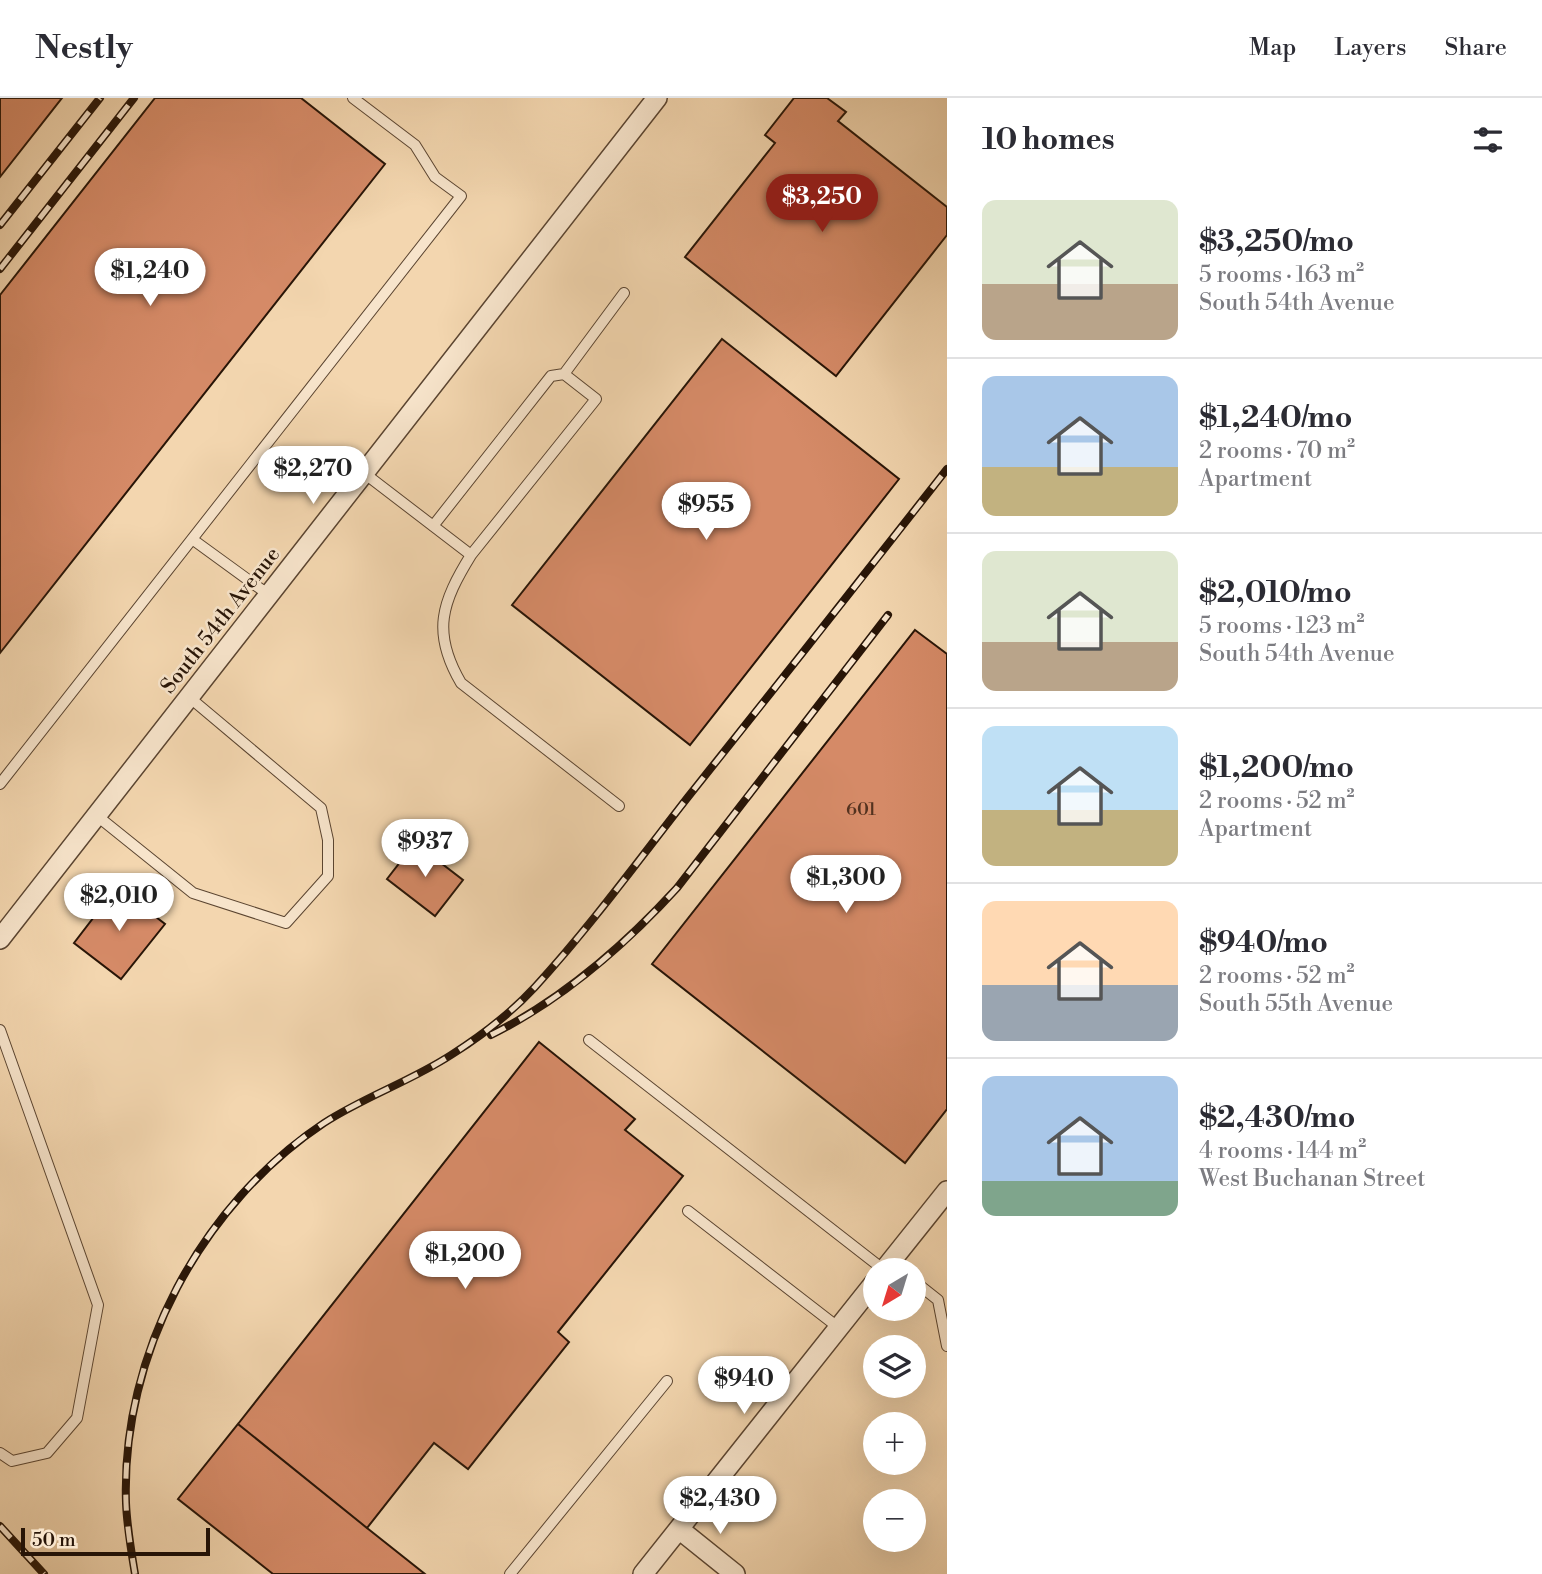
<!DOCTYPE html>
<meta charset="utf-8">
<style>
:root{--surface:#fff;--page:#f2f2f3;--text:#2b2b33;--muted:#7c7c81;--line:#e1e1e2;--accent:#8f2418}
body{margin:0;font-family:"Libre Bodoni",serif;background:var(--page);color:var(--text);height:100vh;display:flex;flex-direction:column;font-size:26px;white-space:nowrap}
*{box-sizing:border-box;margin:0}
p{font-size:23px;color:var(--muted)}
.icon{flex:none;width:38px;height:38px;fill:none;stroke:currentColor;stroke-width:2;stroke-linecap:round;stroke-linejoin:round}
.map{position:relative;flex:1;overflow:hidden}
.details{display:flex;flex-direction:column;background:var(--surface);width:595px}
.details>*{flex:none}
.needle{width:46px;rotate:218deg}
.tools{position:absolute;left:863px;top:1160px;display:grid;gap:14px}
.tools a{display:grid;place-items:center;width:63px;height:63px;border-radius:50%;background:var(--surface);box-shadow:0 7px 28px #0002;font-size:35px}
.scale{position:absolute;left:21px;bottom:18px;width:189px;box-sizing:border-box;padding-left:7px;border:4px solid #281507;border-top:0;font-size:19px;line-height:24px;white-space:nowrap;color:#281507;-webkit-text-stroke:5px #f7e4cb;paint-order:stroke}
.price{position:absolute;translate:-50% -60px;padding:0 16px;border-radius:24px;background:#fff;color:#222;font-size:23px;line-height:46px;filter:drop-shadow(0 2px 4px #0008)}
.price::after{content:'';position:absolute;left:50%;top:42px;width:21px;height:16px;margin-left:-10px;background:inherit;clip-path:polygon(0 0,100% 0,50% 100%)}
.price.active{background:var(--accent);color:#fff}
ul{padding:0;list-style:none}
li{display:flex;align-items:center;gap:21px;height:175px;padding:0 35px}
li+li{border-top:2px solid var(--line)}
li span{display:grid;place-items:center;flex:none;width:196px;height:140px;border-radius:14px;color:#555}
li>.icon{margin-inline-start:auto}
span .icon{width:84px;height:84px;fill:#fffc;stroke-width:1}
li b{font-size:30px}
h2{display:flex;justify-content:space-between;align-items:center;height:84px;padding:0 35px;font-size:30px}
header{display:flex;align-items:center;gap:42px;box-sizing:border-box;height:98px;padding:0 35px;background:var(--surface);border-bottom:2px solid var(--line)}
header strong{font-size:33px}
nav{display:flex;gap:38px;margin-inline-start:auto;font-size:24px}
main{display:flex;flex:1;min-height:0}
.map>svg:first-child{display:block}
.building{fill:#d58a67;stroke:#281507;stroke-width:2}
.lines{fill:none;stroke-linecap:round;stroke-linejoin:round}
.service-casing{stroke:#5b4531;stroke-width:12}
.minor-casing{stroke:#5b4531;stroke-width:22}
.service{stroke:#f7e4cb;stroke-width:10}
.minor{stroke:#f7e4cb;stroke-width:19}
.rail-casing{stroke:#281507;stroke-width:8}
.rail{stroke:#f7e4cb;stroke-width:5;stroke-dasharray:16;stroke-linecap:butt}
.labels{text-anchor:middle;stroke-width:5;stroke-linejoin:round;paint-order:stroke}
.number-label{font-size:18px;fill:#53321f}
.street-label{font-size:21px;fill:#281507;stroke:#f7e4cb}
</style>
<header>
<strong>Nestly</strong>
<nav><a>Map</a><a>Layers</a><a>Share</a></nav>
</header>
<main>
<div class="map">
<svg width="947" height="1476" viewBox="0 0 947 1476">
<rect width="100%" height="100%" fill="#f3d6af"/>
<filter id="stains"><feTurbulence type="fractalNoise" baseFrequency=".00286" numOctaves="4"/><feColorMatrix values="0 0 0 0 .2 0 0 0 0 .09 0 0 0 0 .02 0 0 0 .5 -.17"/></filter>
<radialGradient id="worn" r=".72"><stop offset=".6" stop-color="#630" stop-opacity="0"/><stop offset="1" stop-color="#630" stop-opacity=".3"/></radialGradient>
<!-- building -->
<path class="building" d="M 0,0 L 62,0 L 0,79 Z
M 155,0 L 301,0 L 385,66 L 0,555 L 0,197 Z
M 794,0 L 827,0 L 846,14 L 838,23 L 947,109 L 947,137 L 836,278 L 685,159 L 775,45 L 765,37 Z
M 722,241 L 899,381 L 690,647 L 512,507 Z
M 915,532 L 947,556 L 947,1011 L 905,1065 L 652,866 Z
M 415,745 L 463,782 L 435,818 L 387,781 Z
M 117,789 L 165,826 L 121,881 L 74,845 Z
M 539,944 L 635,1021 L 625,1032 L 683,1078 L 558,1234 L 569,1244 L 468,1371 L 434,1345 L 367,1430 L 238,1326 Z
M 238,1326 L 367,1430 L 425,1476 L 273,1476 L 178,1401 Z"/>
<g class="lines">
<defs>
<path id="service" d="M 364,375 L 471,457 L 596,301 L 564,276 L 624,195
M 433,428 L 551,278 L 564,276
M 192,441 L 269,497
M 471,457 C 442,504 431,534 461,585 L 619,708
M 0,686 L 461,98 L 435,79 L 415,47 L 353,0
M 96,717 L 193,795 L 286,825 L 328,778 L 328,742 L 321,710 L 189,599
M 0,932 L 98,1207 L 77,1320 L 47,1355 L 12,1363 L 0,1355
M 589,942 L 884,1172
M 688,1113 L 839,1230
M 914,1183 L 938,1202 L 947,1248
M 510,1476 L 667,1283"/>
<path id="minor" d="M 0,841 L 657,0
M 884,1172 L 947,1093
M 679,1431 L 735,1476
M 643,1476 L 875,1184"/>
</defs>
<!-- service casing -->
<use href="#service" class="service-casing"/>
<!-- minor casing -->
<use href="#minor" class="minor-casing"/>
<!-- service -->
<use href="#service" class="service"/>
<!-- minor -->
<use href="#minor" class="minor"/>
<defs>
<path id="rail" d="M 0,127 L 100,0
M 0,171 L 134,0
M 491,937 C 563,901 623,849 677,790 L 888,517
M 0,1428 L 44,1476
M 135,1476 C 131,1452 127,1429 126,1405 C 121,1256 201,1107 324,1025 C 364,999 411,983 451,957 C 481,938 511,915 535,889 C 590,829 638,763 688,699 C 775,590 861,481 947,371"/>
</defs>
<!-- rail casing -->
<use href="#rail" class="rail-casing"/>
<!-- rail -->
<use href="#rail" class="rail"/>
</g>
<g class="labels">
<!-- number labels -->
<g class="number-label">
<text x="861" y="717">601</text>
</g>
<!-- street labels -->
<g class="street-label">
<text transform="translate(220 522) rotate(-52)" y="7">South 54th Avenue</text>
</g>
</g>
<rect width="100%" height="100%" filter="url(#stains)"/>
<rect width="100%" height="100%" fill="url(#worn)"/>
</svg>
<div class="tools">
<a><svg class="needle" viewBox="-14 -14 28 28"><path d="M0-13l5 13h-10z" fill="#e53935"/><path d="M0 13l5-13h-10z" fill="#7c7c81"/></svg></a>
<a><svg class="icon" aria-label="layers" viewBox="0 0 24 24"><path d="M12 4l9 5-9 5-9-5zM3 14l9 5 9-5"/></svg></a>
<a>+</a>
<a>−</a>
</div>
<div class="scale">50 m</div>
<b class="price active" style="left:822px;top:136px">$3,250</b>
<b class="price" style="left:150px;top:210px">$1,240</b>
<b class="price" style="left:313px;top:408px">$2,270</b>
<b class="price" style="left:706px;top:444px">$955</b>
<b class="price" style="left:425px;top:781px">$937</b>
<b class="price" style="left:846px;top:817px">$1,300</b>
<b class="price" style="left:119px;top:835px">$2,010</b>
<b class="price" style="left:465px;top:1193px">$1,200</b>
<b class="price" style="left:744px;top:1318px">$940</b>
<b class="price" style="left:720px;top:1438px">$2,430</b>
</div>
<section class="details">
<h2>10 homes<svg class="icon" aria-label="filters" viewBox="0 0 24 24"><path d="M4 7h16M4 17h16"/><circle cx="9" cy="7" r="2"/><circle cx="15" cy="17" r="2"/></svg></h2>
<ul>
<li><span style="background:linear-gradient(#dfe7d0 60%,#b9a48a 0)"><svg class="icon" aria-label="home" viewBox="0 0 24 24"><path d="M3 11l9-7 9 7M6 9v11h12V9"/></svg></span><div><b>$3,250/mo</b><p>5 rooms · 163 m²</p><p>South 54th Avenue</p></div></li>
<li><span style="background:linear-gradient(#a9c7e8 65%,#c2b280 0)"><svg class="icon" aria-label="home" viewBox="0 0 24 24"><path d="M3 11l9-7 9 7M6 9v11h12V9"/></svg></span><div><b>$1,240/mo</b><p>2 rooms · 70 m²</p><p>Apartment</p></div></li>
<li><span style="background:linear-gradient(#dfe7d0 65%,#b9a48a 0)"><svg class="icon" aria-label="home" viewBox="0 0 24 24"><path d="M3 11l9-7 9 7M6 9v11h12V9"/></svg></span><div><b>$2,010/mo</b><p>5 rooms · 123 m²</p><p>South 54th Avenue</p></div></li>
<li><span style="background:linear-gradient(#bfe0f5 60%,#c2b280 0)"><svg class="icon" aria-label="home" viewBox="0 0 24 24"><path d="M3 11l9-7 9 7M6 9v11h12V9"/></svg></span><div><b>$1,200/mo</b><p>2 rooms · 52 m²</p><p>Apartment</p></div></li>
<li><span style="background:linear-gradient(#ffd9b3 60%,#9aa5b1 0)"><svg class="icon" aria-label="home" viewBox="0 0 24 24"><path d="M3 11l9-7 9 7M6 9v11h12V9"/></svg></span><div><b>$940/mo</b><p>2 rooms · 52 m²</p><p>South 55th Avenue</p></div></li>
<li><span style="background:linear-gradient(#a9c7e8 75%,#7fa58c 0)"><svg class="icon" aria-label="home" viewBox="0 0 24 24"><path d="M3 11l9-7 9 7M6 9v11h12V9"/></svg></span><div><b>$2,430/mo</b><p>4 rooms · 144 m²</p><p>West Buchanan Street</p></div></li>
</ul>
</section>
</main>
